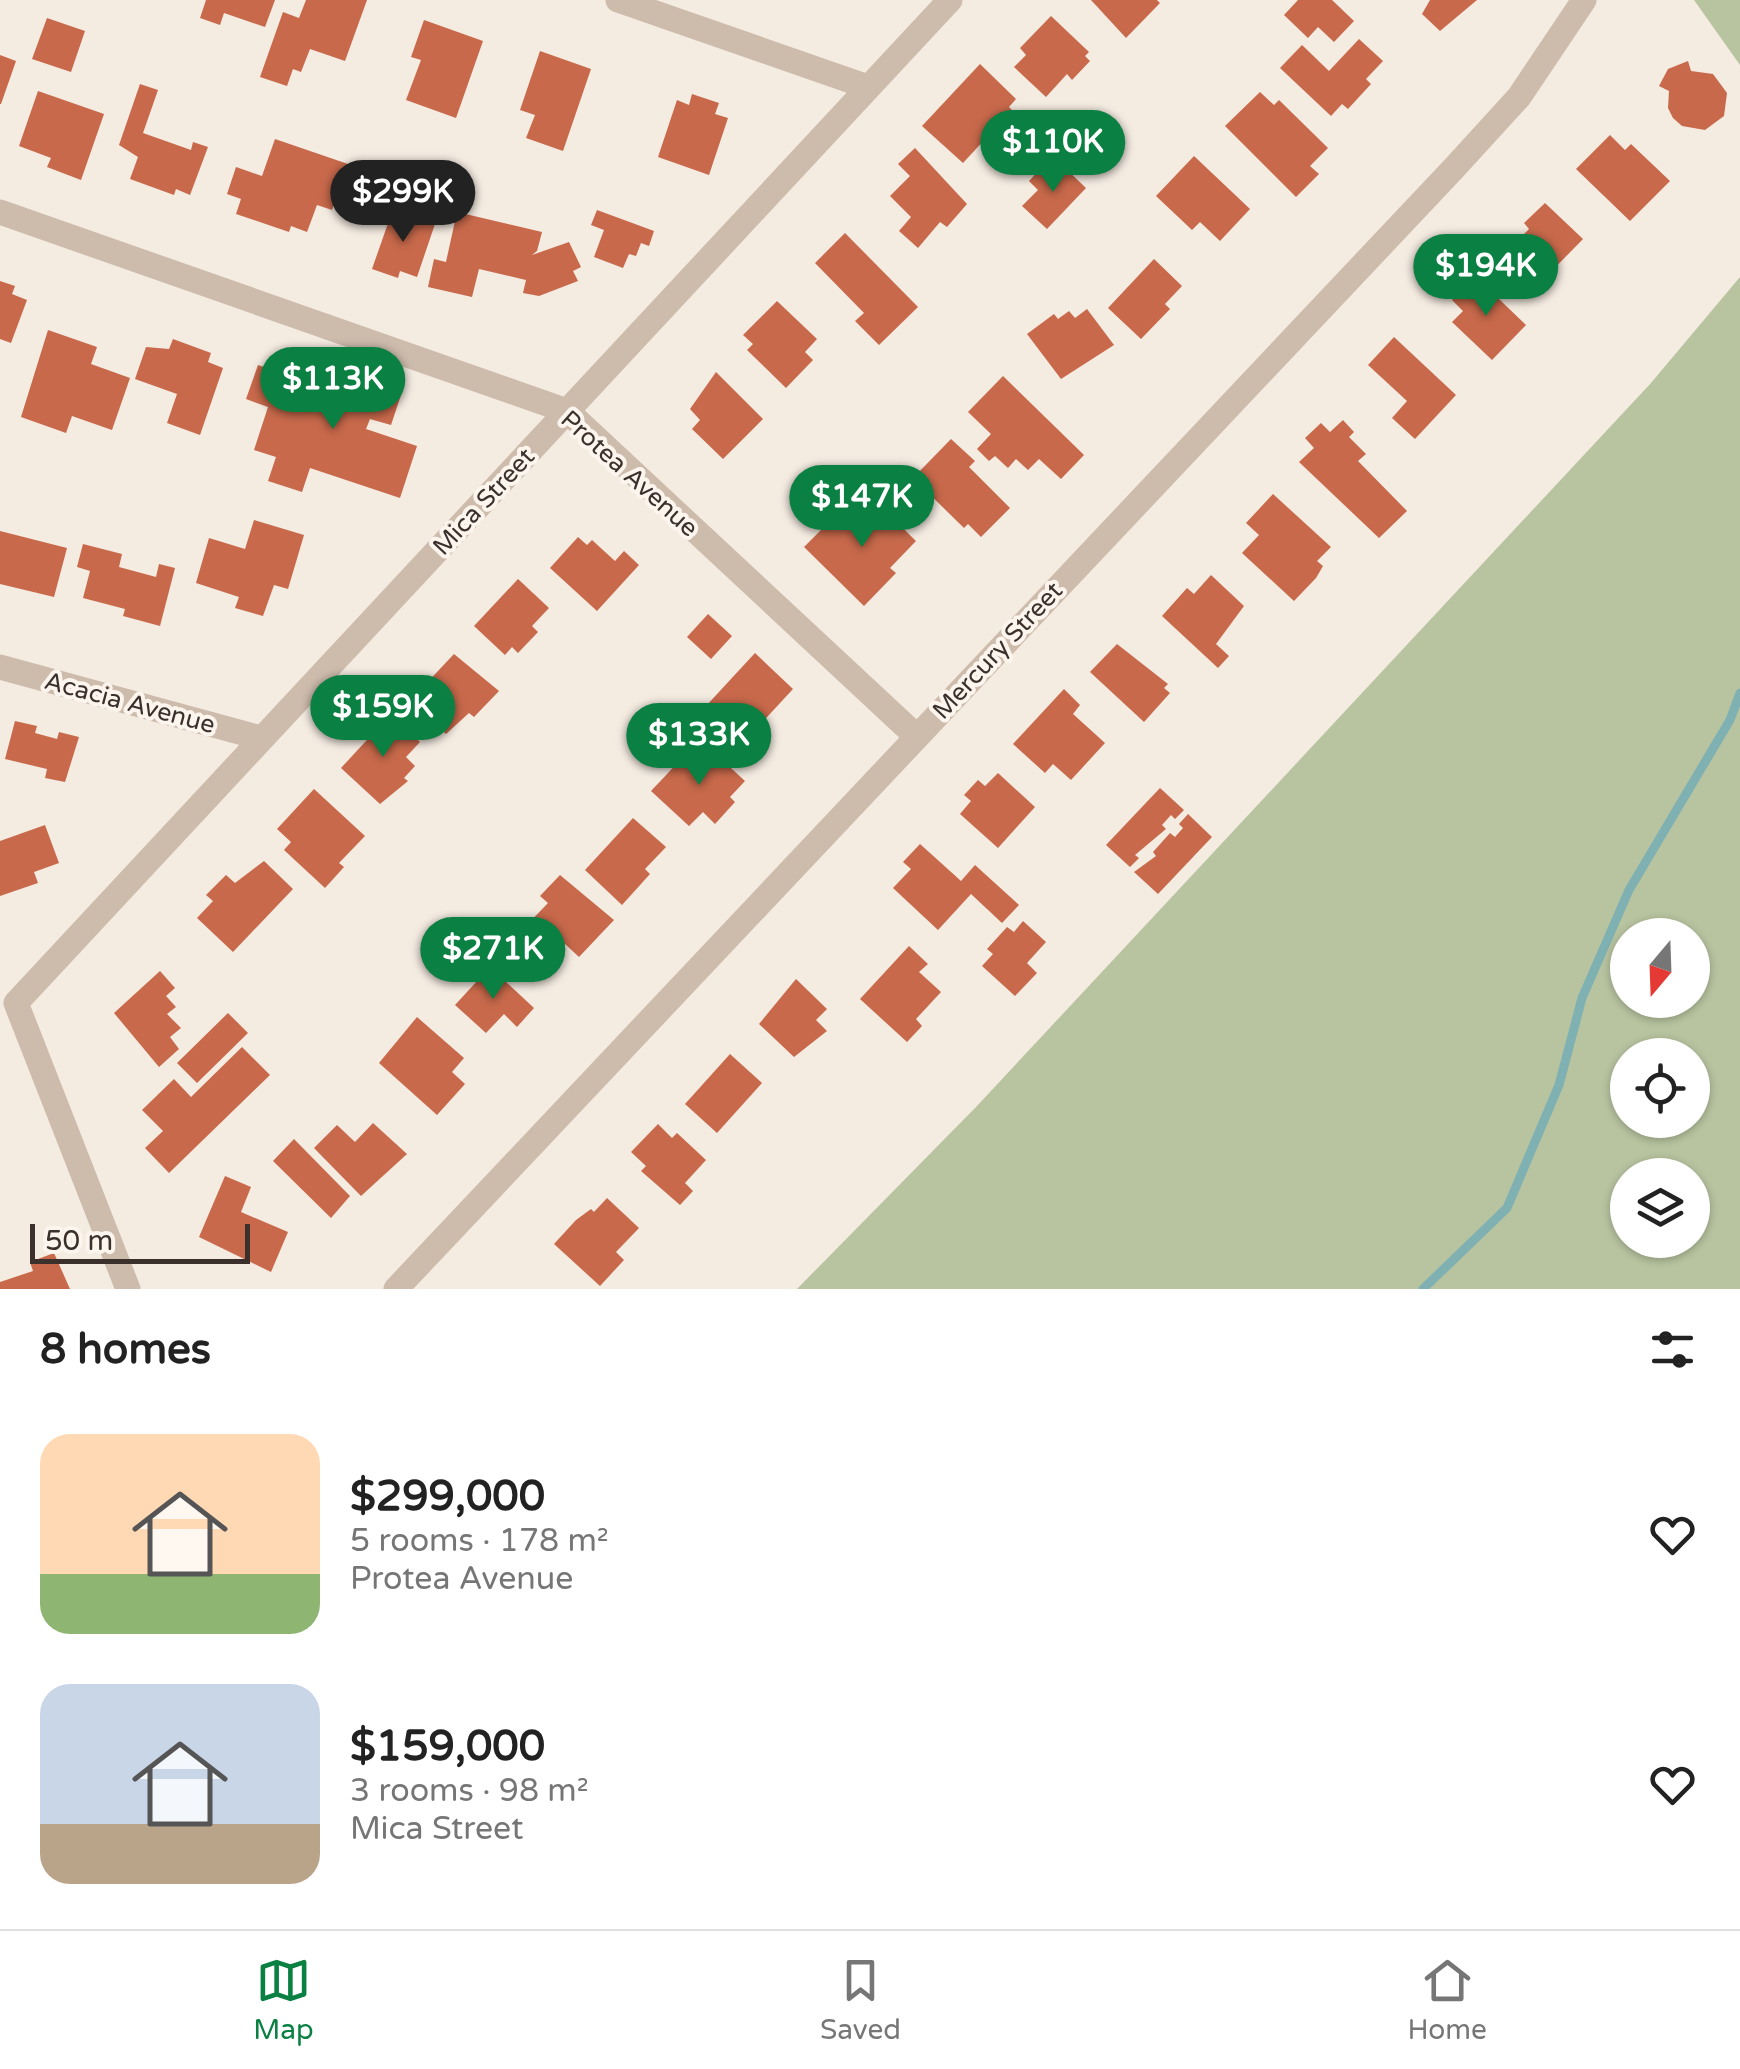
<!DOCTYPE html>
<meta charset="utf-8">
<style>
:root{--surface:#fff;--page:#f2f2f2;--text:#222;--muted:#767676;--line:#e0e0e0;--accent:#0b8043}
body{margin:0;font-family:"Varela Round",sans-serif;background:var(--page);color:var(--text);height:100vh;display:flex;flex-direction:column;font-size:38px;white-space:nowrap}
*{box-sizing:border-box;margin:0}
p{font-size:32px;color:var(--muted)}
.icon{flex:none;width:55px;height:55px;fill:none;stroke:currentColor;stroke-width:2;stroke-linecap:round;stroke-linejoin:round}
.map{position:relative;height:1289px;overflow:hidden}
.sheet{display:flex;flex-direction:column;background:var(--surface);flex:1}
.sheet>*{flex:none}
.needle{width:65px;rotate:199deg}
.controls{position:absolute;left:1610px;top:918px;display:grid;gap:20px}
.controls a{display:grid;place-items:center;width:100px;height:100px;border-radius:50%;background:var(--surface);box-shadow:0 2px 8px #0004;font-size:50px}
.scale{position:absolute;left:30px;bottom:25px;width:220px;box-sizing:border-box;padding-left:10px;border:5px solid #3b302b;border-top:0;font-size:28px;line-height:35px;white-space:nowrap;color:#3b302b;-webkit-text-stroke:8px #fbf5ee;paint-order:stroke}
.price{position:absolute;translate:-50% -85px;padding:0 22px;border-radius:35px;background:var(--accent);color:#fff;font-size:32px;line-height:65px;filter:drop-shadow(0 2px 5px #0008)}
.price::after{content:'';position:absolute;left:50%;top:60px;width:30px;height:22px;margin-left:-15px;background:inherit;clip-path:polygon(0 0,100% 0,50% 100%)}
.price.selected{background:#222;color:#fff}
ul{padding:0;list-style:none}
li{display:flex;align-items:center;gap:30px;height:250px;padding:0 40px}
li span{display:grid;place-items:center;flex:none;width:280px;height:200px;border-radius:30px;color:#555}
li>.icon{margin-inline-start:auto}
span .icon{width:120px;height:120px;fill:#fffc;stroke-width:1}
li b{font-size:42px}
h2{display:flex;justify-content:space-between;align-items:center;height:120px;padding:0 40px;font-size:42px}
.tabs{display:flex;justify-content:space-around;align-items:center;height:140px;border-top:2px solid var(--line);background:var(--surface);font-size:28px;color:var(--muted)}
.tabs a{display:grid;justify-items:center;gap:5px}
.tabs .selected{color:var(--accent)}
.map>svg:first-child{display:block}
.green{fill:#b8c4a0;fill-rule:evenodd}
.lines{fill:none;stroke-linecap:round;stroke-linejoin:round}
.stream{stroke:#7fb0b2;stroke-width:9}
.building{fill:#c8694b}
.street{stroke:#cdbbac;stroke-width:25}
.labels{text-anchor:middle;stroke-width:8;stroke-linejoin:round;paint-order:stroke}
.street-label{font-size:25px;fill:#3b302b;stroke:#fbf5ee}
</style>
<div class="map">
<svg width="1740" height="1289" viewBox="0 0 1740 1289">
<rect width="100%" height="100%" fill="#f4ebe1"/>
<!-- green -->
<path class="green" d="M 1694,0 L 1740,0 L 1740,65 Z
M 1740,277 L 1740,1289 L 797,1289 L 976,1107 L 1651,383 ZM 1628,935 L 1692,935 L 1692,1000 L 1628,1000 ZM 1628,1055 L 1692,1055 L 1692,1120 L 1628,1120 ZM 1692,1175 L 1692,1240 L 1628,1240 L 1628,1175 Z"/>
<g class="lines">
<!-- stream -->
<path class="stream" d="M 1423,1289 L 1507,1208 L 1559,1085 L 1582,998 L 1629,890 L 1730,720 L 1740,693"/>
</g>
<!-- building -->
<path class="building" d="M 206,0 L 275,0 L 265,27 L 224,13 L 220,25 L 200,18 Z
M 306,0 L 367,0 L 345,61 L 310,49 L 301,72 L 293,69 L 287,86 L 260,77 L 283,12 L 299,18 Z
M 1091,0 L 1157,0 L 1160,3 L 1126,38 Z
M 1298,0 L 1332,0 L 1354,21 L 1334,42 L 1318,27 L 1308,38 L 1284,15 Z
M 1430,0 L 1477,0 L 1440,31 L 1422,14 Z
M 1051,16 L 1089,52 L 1085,56 L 1090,61 L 1072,80 L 1067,74 L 1046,97 L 1014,67 L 1026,55 L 1020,48 Z
M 47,18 L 85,31 L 71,72 L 32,59 Z
M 424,20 L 483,41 L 456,118 L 406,100 L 421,60 L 411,57 Z
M 1359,39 L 1383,61 L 1366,79 L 1371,84 L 1348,109 L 1342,104 L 1331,116 L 1280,68 L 1302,45 L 1329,71 Z
M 540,51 L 591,69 L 563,151 L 526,138 L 535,115 L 520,110 Z
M 0,55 L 16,61 L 1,104 L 0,104 Z
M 1688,61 L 1691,71 L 1713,74 L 1727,93 L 1724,116 L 1705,130 L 1682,126 L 1673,118 L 1668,108 L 1669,91 L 1659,86 L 1668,69 Z
M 980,64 L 1016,99 L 1009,107 L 1012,110 L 963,163 L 922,126 Z
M 140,84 L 158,90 L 143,133 L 191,150 L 193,142 L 208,147 L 190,195 L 176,189 L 174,195 L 130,179 L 138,157 L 119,145 Z
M 38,91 L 104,114 L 81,180 L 47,167 L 51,158 L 19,146 Z
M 1260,92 L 1274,105 L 1279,100 L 1328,148 L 1310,166 L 1319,174 L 1296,197 L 1225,126 Z
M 692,94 L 719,103 L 715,114 L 728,118 L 709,175 L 658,157 L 677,100 L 689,105 Z
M 1610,135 L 1625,150 L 1631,144 L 1670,181 L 1630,221 L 1576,169 Z
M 275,139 L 348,164 L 332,210 L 317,205 L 307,232 L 291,226 L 289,232 L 236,214 L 241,199 L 227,194 L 236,167 L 262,176 Z
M 915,148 L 967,204 L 947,227 L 940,222 L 918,248 L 899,231 L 911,217 L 890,196 L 910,176 L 898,164 Z
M 1194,156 L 1250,209 L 1220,241 L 1200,222 L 1192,230 L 1156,196 Z
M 1062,165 L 1086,188 L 1047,229 L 1022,206 L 1038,190 L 1029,181 L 1043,166 L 1052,175 Z
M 1545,203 L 1583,239 L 1538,285 L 1505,253 L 1529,229 L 1524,223 Z
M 393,209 L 435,224 L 417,277 L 400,271 L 398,278 L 372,269 Z
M 597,210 L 654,231 L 649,246 L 641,243 L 636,256 L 629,254 L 623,268 L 594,257 L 604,230 L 591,225 Z
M 457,212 L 542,232 L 537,251 L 532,255 L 569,242 L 581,267 L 573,271 L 578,281 L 539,296 L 523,293 L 526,280 L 479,269 L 472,297 L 428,287 L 434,259 L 446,262 Z
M 845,233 L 918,307 L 879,345 L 855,321 L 864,313 L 815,263 Z
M 1154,259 L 1182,286 L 1165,304 L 1170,309 L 1141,339 L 1108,308 Z
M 1475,276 L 1526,325 L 1492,360 L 1452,322 L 1463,311 L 1452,300 Z
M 0,281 L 15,286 L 12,294 L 27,300 L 11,343 L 0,339 Z
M 777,301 L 817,339 L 805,352 L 813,360 L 786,388 L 747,350 L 753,344 L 743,335 Z
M 1087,309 L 1114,345 L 1061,379 L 1027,334 L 1054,314 L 1058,319 L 1069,311 L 1075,318 Z
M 48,330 L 97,347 L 91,364 L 130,378 L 112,430 L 72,416 L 66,433 L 21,417 Z
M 1394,337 L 1456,395 L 1415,439 L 1392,418 L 1407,401 L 1368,365 Z
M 173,339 L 211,353 L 208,362 L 223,368 L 200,435 L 167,423 L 177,394 L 135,379 L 146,347 L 169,349 Z
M 258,365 L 282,373 L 278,386 L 304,394 L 299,407 L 314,412 L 323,384 L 332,387 L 337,373 L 343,375 L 345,366 L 404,386 L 391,425 L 370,419 L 366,429 L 417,446 L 400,498 L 310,468 L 302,492 L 268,481 L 276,457 L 254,450 L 268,407 L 246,399 Z
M 716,372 L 763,419 L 723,459 L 692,429 L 700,420 L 690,409 Z
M 1003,376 L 1084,455 L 1061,479 L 1039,459 L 1028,470 L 1016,459 L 1008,468 L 995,456 L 989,461 L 977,449 L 991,434 L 968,412 Z
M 1343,420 L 1354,432 L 1349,437 L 1366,454 L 1358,461 L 1407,511 L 1379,538 L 1299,462 L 1314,448 L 1305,438 L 1321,423 L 1330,432 Z
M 951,439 L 975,461 L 969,467 L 1010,508 L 981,537 L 968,524 L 964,528 L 913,478 Z
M 868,494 L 916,541 L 890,568 L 896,573 L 864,606 L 804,547 L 836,515 L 850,529 L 866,513 L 857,505 Z
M 1273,494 L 1331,547 L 1317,561 L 1323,566 L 1316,578 L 1294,601 L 1242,553 L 1259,535 L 1246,523 Z
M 254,520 L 304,535 L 288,589 L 274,585 L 263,616 L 235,608 L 239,597 L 196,583 L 209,538 L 245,549 Z
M 0,531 L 67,548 L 54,597 L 0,584 Z
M 578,537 L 587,545 L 592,540 L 615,561 L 624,551 L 639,565 L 597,611 L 550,568 Z
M 83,544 L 122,554 L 119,567 L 156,577 L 159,564 L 175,568 L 160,626 L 123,616 L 125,609 L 83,598 L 90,571 L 77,567 Z
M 1211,575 L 1244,606 L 1216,644 L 1229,656 L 1218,668 L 1162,616 L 1187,588 L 1194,594 Z
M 518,579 L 549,608 L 532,626 L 538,632 L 518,653 L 512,647 L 505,655 L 474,626 Z
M 708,614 L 732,636 L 711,659 L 687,637 Z
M 1117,644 L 1168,684 L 1164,688 L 1170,693 L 1144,722 L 1090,672 Z
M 755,653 L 793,689 L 755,730 L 749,724 L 737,735 L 706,706 Z
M 454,654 L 499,691 L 474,717 L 469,713 L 446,734 L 417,708 L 429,696 L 421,689 Z
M 1064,689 L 1080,705 L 1073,714 L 1105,743 L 1071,780 L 1053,764 L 1045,773 L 1013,744 Z
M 391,714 L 420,742 L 406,757 L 415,766 L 404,778 L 408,781 L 380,804 L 341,768 Z
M 15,721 L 37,726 L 35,733 L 57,739 L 59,732 L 79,737 L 65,782 L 45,778 L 47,769 L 5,759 Z
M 707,746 L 745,781 L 730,797 L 735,802 L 715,824 L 703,812 L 689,826 L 651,791 L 685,755 L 693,762 Z
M 998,773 L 1035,807 L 998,848 L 960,814 L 971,801 L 964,795 L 978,780 L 985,786 Z
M 1160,788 L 1184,810 L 1175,819 L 1171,815 L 1162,825 L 1166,829 L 1135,855 L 1139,858 L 1130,867 L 1106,845 Z
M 314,789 L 365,836 L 339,863 L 344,867 L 325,888 L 284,850 L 291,842 L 277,829 Z
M 1188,814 L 1212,837 L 1158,894 L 1134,872 L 1156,856 L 1153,852 L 1170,833 L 1175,837 L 1183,828 L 1179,824 Z
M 633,818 L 666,847 L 645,869 L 650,874 L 622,905 L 585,870 Z
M 45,825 L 59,863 L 34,872 L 38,883 L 0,896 L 0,841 Z
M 920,844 L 961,881 L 975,865 L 1019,905 L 1002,923 L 971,894 L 938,930 L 893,888 L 911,869 L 903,862 Z
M 264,861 L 293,889 L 233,952 L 197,918 L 213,901 L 206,895 L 226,875 L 235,883 Z
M 560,875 L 614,920 L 579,957 L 565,944 L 552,958 L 522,930 L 548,903 L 540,896 Z
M 1023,921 L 1046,942 L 1027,963 L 1037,973 L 1015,996 L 982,966 L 993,954 L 987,949 L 1007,927 L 1014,932 Z
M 909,946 L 928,964 L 919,972 L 941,992 L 916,1019 L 922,1026 L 907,1042 L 860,999 Z
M 490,967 L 534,1008 L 517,1027 L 504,1014 L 486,1033 L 455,1005 Z
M 160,971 L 175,988 L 166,996 L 176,1007 L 167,1014 L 181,1028 L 170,1037 L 179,1049 L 159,1067 L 114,1013 Z
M 796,979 L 827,1009 L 816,1020 L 827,1031 L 794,1057 L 759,1024 Z
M 228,1013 L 248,1033 L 197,1083 L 177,1063 Z
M 417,1017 L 464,1058 L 452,1072 L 465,1084 L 437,1115 L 379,1063 Z
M 242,1047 L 270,1075 L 169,1173 L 145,1148 L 163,1131 L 142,1110 L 174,1079 L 191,1097 Z
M 730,1054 L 762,1083 L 717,1133 L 685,1104 Z
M 373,1123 L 407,1154 L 361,1196 L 314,1148 L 337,1125 L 355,1142 Z
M 658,1124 L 672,1138 L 677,1133 L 706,1160 L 685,1183 L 693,1191 L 680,1205 L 641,1171 L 646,1166 L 631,1152 Z
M 294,1139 L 350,1196 L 331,1218 L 273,1161 Z
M 225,1176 L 251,1187 L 241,1212 L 288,1232 L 271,1272 L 199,1237 Z
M 607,1198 L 639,1228 L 616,1252 L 624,1260 L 600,1286 L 554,1244 L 576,1220 L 591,1209 L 594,1212 Z
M 54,1253 L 70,1289 L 0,1289 L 0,1282 L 33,1271 L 30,1262 Z"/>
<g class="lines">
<!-- street -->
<path class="street" d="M 618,0 L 868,87
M 0,212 L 567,411 L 916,736
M 0,667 L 261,738
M 16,1003 L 950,0
M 16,1003 L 128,1289
M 396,1289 L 1455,167 L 1519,97 L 1584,0"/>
</g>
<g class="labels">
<!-- street labels -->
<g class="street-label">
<text transform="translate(630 473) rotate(42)" y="9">Protea Avenue</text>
<text transform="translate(483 501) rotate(-47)" y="9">Mica Street</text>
<text transform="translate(997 650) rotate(-47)" y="9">Mercury Street</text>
<text transform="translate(130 702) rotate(15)" y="9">Acacia Avenue</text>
</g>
</g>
</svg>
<div class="controls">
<a><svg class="needle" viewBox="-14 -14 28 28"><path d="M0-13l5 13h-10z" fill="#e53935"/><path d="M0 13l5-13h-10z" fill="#767676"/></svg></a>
<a><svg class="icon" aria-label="locate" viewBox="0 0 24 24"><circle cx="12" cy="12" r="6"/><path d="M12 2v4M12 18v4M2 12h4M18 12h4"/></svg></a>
<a><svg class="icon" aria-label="layers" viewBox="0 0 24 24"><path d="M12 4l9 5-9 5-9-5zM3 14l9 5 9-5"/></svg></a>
</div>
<div class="scale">50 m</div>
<b class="price" style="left:1053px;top:195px">$110K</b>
<b class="price selected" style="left:403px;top:245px">$299K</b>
<b class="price" style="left:1486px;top:319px">$194K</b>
<b class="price" style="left:333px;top:432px">$113K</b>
<b class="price" style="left:862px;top:550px">$147K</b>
<b class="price" style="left:383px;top:760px">$159K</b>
<b class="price" style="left:699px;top:788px">$133K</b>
<b class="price" style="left:493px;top:1002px">$271K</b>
</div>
<section class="sheet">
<h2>8 homes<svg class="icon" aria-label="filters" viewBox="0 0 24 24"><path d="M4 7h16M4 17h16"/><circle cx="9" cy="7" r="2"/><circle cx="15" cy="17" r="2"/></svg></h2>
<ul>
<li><span style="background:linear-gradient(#ffd9b3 70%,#8fb573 0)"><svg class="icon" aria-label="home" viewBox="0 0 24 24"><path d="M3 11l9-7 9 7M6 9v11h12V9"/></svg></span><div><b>$299,000</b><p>5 rooms · 178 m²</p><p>Protea Avenue</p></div><svg class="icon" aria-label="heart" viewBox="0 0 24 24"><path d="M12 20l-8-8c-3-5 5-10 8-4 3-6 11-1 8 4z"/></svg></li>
<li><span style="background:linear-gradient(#c9d6e8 70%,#b9a48a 0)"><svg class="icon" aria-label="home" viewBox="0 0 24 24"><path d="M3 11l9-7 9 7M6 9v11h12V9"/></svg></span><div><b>$159,000</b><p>3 rooms · 98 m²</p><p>Mica Street</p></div><svg class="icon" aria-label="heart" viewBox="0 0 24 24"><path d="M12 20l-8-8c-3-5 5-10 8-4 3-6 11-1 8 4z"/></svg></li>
</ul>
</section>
<nav class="tabs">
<a class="selected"><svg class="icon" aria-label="map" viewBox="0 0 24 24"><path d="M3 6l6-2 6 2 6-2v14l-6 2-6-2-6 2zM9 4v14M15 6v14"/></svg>Map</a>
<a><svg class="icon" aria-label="saved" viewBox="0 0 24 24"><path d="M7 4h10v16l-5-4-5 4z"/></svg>Saved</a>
<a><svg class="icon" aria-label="home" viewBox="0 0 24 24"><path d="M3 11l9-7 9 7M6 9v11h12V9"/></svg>Home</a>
</nav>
